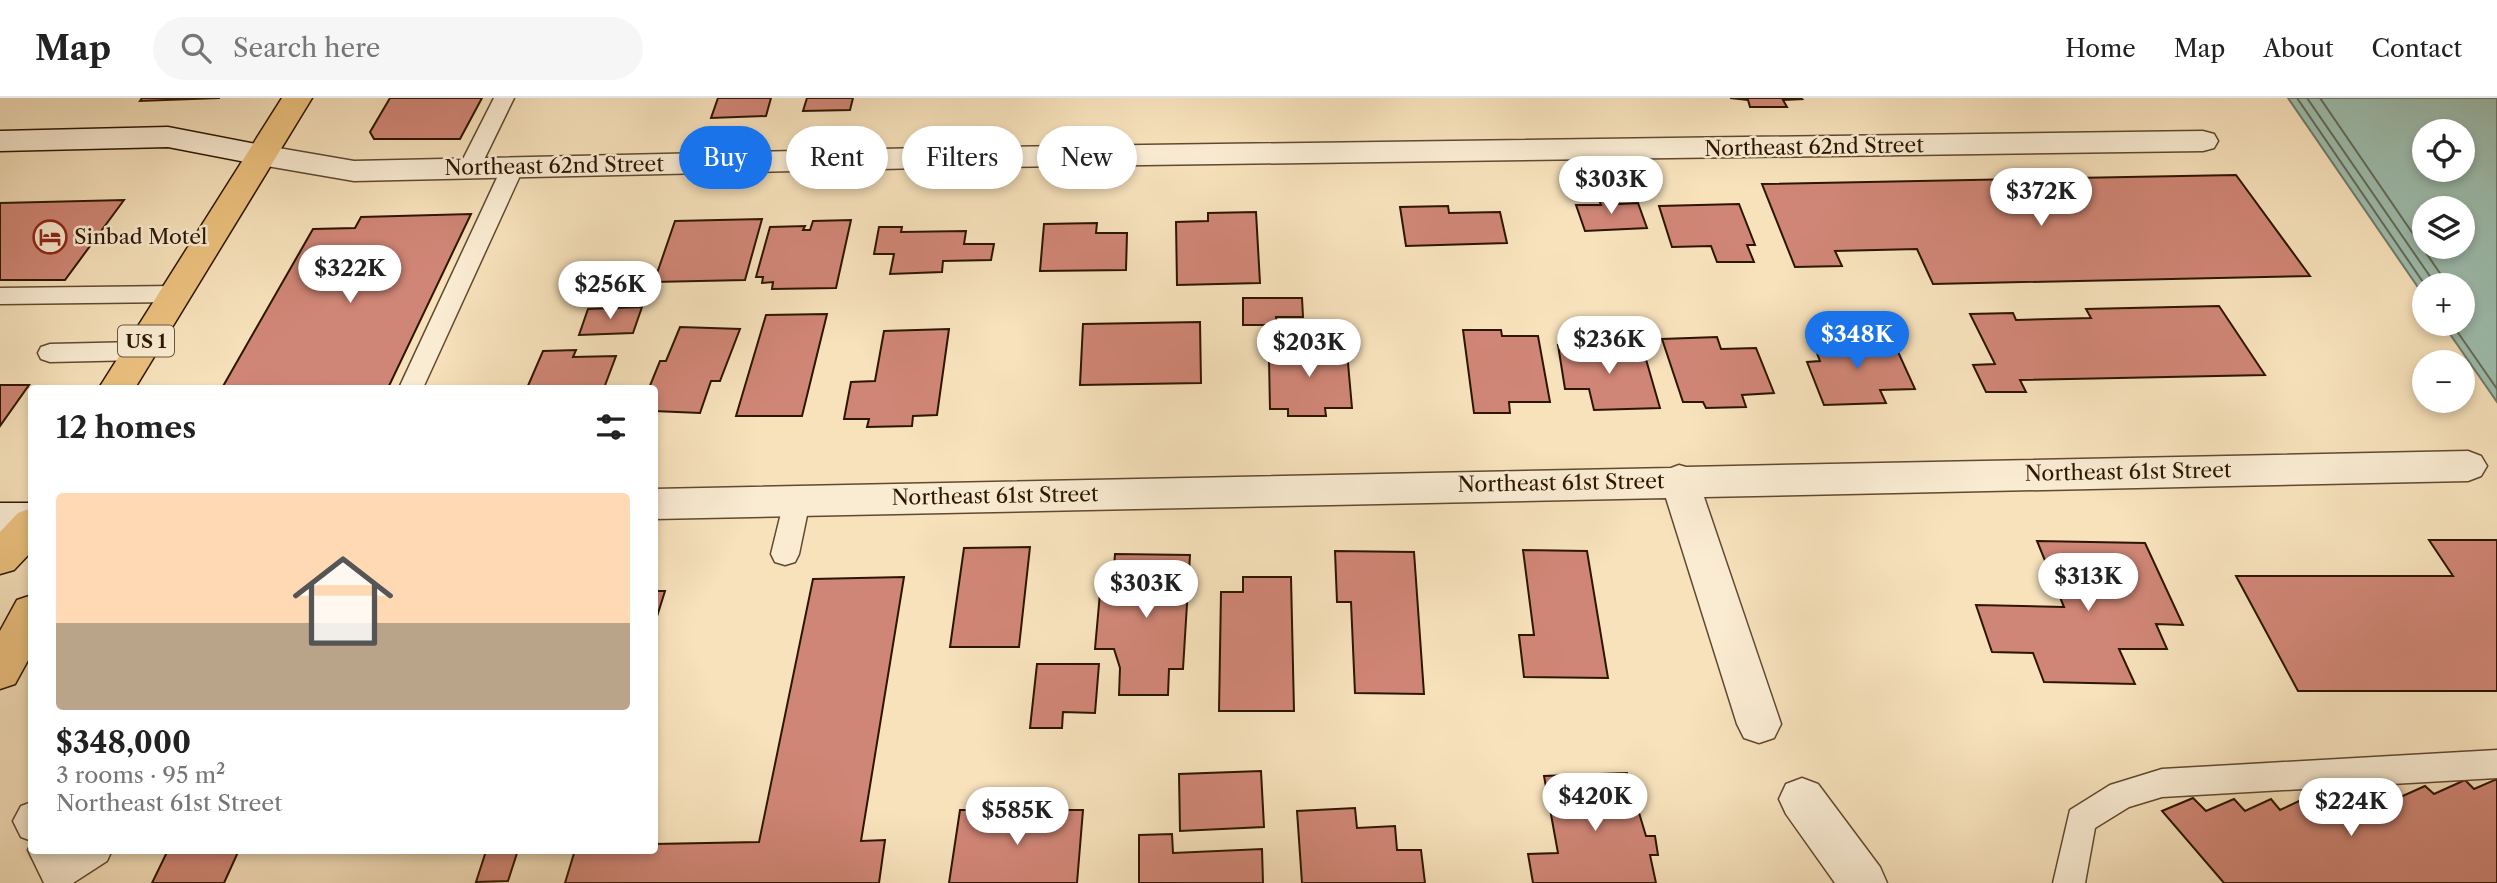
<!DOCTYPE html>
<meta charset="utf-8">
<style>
:root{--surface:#fff;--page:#f6f6f6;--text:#222;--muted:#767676;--line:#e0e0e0;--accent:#1a73e8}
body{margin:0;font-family:"Libre Caslon Text",serif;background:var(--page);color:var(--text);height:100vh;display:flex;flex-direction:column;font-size:26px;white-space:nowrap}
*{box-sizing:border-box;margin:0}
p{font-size:23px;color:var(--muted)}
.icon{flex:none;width:38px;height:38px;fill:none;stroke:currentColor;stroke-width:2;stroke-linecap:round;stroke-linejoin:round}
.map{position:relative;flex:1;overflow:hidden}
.drawer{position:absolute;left:28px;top:287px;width:630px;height:469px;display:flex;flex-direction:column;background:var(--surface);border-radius:7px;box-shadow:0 4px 10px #0003}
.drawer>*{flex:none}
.guide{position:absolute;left:679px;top:28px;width:665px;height:63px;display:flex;gap:14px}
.controls{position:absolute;left:2412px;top:21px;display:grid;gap:14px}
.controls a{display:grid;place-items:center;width:63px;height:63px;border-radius:50%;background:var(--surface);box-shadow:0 4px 10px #0003;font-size:35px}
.price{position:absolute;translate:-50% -60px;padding:0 16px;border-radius:24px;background:#fff;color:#222;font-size:23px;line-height:46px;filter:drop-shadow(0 2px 4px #0008)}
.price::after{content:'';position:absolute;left:50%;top:42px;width:21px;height:16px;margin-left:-10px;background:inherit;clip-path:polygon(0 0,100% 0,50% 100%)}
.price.selected{background:var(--accent);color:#fff}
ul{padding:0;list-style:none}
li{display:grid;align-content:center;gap:14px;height:371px;padding:0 28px}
li span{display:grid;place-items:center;height:217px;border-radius:7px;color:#555}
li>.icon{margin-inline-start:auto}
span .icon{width:126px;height:126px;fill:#fffc;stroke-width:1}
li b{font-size:30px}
h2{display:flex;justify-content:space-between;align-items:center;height:84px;padding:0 28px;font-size:30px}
.pill{padding:0 24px;border-radius:32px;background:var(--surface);box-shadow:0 4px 10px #0003;font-size:24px;line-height:63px}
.pill.selected{background:var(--accent);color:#fff}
header{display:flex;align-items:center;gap:42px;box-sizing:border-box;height:98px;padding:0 35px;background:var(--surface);border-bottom:2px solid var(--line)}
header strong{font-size:33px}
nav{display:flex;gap:38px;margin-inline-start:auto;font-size:24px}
.search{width:490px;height:63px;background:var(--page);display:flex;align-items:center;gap:18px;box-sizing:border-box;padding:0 24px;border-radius:38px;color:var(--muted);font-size:26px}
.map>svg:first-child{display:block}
.water{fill:#9dbeaf;stroke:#707b69;stroke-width:2;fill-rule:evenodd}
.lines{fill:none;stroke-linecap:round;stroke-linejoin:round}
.shore{stroke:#656a58;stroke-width:2}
.building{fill:#d08676;stroke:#2d1600;stroke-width:2}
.lane-casing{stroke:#60492f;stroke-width:3}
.street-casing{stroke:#60492f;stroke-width:3}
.secondary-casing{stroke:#2d1600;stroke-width:3}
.primary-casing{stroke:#2d1600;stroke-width:3}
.lane{fill:#faecd3;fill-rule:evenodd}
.street{fill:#faecd3;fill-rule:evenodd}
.secondary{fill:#faecd3;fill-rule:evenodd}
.primary{fill:#ecc17e;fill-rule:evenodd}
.labels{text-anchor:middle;stroke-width:5;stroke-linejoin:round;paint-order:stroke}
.shield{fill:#faecd3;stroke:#6a563f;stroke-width:2}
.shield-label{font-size:19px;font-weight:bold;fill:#2d1600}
.street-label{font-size:21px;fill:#2d1600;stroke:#faecd3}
.poi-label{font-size:21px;fill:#2d1600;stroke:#faecd3;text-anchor:start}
</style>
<header>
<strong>Map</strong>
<div class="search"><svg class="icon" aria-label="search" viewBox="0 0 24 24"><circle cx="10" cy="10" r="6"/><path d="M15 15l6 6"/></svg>Search here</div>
<nav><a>Home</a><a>Map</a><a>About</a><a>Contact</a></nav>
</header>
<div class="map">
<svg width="2497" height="785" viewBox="0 0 2497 785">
<rect width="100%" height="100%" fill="#f7e2bc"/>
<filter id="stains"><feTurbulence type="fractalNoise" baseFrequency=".00286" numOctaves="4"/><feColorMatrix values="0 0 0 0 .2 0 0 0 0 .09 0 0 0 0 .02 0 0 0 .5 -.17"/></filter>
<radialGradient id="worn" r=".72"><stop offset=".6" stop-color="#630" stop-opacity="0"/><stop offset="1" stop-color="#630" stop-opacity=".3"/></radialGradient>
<!-- water -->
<path class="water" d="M 2288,0 L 2497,0 L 2497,304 L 2443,226 L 2462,226 L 2462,187 L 2424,187 L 2424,198 ZM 2424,33 L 2462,33 L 2462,72 L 2424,72 ZM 2424,110 L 2462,110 L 2462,149 L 2424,149 Z"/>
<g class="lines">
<!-- shore -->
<path class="shore" d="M 2297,0 L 2425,187
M 2307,0 L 2436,187
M 2320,0 L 2448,187
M 2452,226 L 2497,291"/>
</g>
<!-- building -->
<path class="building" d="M 142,0 L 220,0 L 140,3 Z
M 390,0 L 482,0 L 460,41 L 374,41 L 370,34 Z
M 718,0 L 771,0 L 766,18 L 711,20 Z
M 807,0 L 853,0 L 850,12 L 803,13 Z
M 1730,0 L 1801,0 L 1802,1 L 1783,2 L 1787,9 L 1750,9 L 1748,2 Z
M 2236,77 L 2310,178 L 1933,186 L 1917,151 L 1835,153 L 1842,168 L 1795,169 L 1762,86 Z
M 1598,99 L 1616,99 L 1619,106 L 1638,105 L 1647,130 L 1585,133 L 1576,107 L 1601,107 Z
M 124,102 L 65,182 L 0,182 L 0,105 Z
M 1739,106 L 1755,147 L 1747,147 L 1754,164 L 1717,164 L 1711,148 L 1672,149 L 1659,108 Z
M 1448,108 L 1449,115 L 1500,114 L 1507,145 L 1406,148 L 1400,109 Z
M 1256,114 L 1260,185 L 1177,187 L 1176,124 L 1208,123 L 1208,115 Z
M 471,116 L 388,290 L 222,290 L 313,131 L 355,130 L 361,119 Z
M 762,121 L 745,182 L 654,184 L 675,123 Z
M 851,122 L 836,190 L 772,191 L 773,184 L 762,185 L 763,179 L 756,179 L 770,129 L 805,128 L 803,132 L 810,132 L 813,123 Z
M 1097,125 L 1096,135 L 1127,135 L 1126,172 L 1040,173 L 1044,126 Z
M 879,129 L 902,129 L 901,134 L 966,133 L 964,146 L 994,146 L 991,162 L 943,163 L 942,174 L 890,176 L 894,156 L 874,156 Z
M 1243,200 L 1302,200 L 1303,219 L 1276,219 L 1277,227 L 1243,227 Z
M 2219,208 L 2265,277 L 2020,282 L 2026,294 L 1986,294 L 1973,267 L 1995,266 L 1970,216 L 2013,215 L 2016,222 L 2091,220 L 2086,211 Z
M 642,209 L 633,235 L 579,237 L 588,211 Z
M 827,216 L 802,318 L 736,318 L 766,217 Z
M 1200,224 L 1201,285 L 1080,287 L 1083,226 Z
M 680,229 L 740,231 L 720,283 L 711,283 L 700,315 L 654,313 L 654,290 L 649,290 L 660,263 L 666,263 Z
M 949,231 L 937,317 L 913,318 L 912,328 L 867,329 L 869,321 L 844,321 L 851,284 L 875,283 L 884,233 Z
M 1463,232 L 1501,232 L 1502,238 L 1538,238 L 1550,304 L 1509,304 L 1510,315 L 1474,315 Z
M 1851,235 L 1856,246 L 1894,245 L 1915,291 L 1880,292 L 1886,305 L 1824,307 L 1807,264 L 1820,263 L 1814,248 L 1822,248 L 1817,236 Z
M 1317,238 L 1319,254 L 1347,254 L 1352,310 L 1325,310 L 1326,318 L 1288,318 L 1288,311 L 1270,311 L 1269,262 L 1284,262 L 1283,239 Z
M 1717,239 L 1721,251 L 1756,250 L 1774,295 L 1742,297 L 1746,309 L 1706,310 L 1703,304 L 1683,304 L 1662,241 Z
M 1607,246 L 1608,251 L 1643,251 L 1660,310 L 1594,312 L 1589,291 L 1565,291 L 1558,247 Z
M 576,252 L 573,259 L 616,258 L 604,290 L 527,290 L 543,253 Z
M 0,287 L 29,287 L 0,328 Z
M 2429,442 L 2497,442 L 2497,593 L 2298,593 L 2236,478 L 2453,478 Z
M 2037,443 L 2145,445 L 2183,527 L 2156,526 L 2167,551 L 2119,551 L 2135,586 L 2044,584 L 2033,555 L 1992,554 L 1976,507 L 2064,509 Z
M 1030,449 L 1019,549 L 950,549 L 964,450 Z
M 1523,452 L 1587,453 L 1608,580 L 1524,579 L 1519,537 L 1534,537 Z
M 1335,453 L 1414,454 L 1424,596 L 1355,595 L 1351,504 L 1337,504 Z
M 1115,456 L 1190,457 L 1183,571 L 1169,571 L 1168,597 L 1119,597 L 1120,570 L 1114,551 L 1095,551 L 1100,495 L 1112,495 Z
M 904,479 L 861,743 L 885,742 L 879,785 L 565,785 L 575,752 L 654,752 L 654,746 L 759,744 L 813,481 Z
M 1243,479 L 1291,479 L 1294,613 L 1219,613 L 1221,494 L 1243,494 Z
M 654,493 L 665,493 L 654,528 Z
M 1037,566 L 1099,566 L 1095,615 L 1063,614 L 1062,630 L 1030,630 Z
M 1261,673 L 1264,729 L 1180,733 L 1179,676 Z
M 1627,675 L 1646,738 L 1655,738 L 1658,757 L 1650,757 L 1656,785 L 1533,785 L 1528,756 L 1558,755 L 1544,678 Z
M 2497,681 L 2497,785 L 2224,785 L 2162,713 L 2193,700 L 2206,713 L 2234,701 L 2245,713 L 2271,701 L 2280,712 L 2310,698 L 2318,707 L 2345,694 L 2356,705 L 2385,690 L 2396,701 L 2425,688 L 2434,696 L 2465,682 L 2474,691 Z
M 1355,710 L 1357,730 L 1395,728 L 1397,752 L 1421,752 L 1425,785 L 1302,785 L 1297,713 Z
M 960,712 L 1083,712 L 1077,785 L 949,785 Z
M 1172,736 L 1173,755 L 1262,751 L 1263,785 L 1139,785 L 1139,737 Z
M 168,752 L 239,752 L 224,785 L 152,785 Z
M 434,752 L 518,752 L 508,783 L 476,784 L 486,753 Z"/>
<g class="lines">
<defs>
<path id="lane" d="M 494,0 L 514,0 L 477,76 L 461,76 L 458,71 Z
M 513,62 L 524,69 L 423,290 L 399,290 L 502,69 Z
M 175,188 L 183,190 L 187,196 L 183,202 L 175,204 L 0,206 L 0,190 Z
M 140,244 L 149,247 L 152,253 L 149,259 L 140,262 L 50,264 L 41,261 L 38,255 L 41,249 L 50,246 Z
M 797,393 L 806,396 L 810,403 L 799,456 L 795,464 L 785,467 L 775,464 L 771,456 L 784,403 L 788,396 Z
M 2497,652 L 2497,680 L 2162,699 L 2129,709 L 2095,730 L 2085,785 L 2053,785 L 2070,712 L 2110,687 L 2162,671 Z
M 32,704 L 32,743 L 21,739 L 13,723 L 21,708 Z
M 32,744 L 32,752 L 61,752 L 63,755 L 67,752 L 112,752 L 107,763 L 73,785 L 44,785 L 28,752 Z"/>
<path id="street" d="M 2203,33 L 2214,36 L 2218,43 L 2214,50 L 2203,53 L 924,70 L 354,83 L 261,67 L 250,64 L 245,57 L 250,50 L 261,47 L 354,63 L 924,50 Z
M 2468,353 L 2481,358 L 2487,368 L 2481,378 L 2468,383 L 1704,399 L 1781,626 L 1774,640 L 1759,645 L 1744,640 L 1737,626 L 1666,400 L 654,421 L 654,391 L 1671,370 L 1679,367 L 1686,369 Z
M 1802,680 L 1818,686 L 1880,769 L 1887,785 L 1835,785 L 1786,716 L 1779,701 L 1786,686 Z"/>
<path id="secondary" d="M 168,29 L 261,47 L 272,50 L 277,57 L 272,64 L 261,67 L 168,49 L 0,53 L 0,33 Z
M 0,405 L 32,405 L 32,437 L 0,437 Z"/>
<path id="primary" d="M 282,0 L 312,0 L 135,290 L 99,290 Z
M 32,410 L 32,453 L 14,472 L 0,476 L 0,434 L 18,415 Z
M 32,497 L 32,555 L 15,586 L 0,591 L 0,533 L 17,502 Z"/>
</defs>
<!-- lane casing -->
<use href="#lane" class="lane-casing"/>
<!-- street casing -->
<use href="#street" class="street-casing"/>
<!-- secondary casing -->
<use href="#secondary" class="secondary-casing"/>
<!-- primary casing -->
<use href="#primary" class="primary-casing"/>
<!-- lane -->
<use href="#lane" class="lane"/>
<!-- street -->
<use href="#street" class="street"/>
<!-- secondary -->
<use href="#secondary" class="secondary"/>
<!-- primary -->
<use href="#primary" class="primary"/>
</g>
<!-- icons -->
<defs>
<symbol id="hotel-ring" viewBox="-11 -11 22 22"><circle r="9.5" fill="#faecd3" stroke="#8f2418" stroke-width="1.5"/><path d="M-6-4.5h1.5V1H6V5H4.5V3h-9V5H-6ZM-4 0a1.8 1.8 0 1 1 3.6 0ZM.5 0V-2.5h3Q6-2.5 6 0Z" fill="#8f2418"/></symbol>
</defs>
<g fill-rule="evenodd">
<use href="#hotel-ring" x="31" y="120" width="38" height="38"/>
</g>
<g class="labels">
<!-- shield labels -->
<rect class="shield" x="118" y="227.5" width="56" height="31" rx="5"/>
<g class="shield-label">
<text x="146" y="250">US 1</text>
</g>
<!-- street labels -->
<g class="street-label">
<text transform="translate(1814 49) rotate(-1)" y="7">Northeast 62nd Street</text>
<text transform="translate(554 68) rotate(-1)" y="7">Northeast 62nd Street</text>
<text transform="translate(2128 374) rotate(-1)" y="7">Northeast 61st Street</text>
<text transform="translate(1561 385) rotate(-1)" y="7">Northeast 61st Street</text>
<text transform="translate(995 398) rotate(-1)" y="7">Northeast 61st Street</text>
</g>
<!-- poi labels -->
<g class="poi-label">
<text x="74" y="146">Sinbad Motel</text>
</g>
</g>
<rect width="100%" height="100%" filter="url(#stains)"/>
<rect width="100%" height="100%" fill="url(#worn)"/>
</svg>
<div class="controls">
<a><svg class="icon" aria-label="locate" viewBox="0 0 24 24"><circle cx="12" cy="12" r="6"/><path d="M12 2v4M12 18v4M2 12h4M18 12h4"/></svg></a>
<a><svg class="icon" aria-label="layers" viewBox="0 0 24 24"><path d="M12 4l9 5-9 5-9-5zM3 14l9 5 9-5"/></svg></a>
<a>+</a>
<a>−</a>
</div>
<b class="price" style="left:1611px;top:118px">$303K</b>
<b class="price" style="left:2041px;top:130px">$372K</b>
<b class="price" style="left:350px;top:207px">$322K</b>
<b class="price" style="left:610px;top:223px">$256K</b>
<b class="price selected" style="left:1857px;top:273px">$348K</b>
<b class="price" style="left:1609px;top:278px">$236K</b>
<b class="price" style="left:1309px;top:281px">$203K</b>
<b class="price" style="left:2088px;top:515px">$313K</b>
<b class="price" style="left:1146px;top:522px">$303K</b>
<b class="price" style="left:1595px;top:735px">$420K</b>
<b class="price" style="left:2351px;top:740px">$224K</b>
<b class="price" style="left:1017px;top:749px">$585K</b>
<div class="guide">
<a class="pill selected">Buy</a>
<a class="pill">Rent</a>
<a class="pill">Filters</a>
<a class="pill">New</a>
</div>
<section class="drawer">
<h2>12 homes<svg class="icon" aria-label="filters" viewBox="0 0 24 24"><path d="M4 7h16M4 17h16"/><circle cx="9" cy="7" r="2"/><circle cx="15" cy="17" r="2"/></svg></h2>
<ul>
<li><span style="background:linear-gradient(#ffd9b3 60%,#b9a48a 0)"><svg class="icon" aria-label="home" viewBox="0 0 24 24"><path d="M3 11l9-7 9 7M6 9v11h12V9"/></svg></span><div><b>$348,000</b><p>3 rooms · 95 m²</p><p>Northeast 61st Street</p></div></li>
</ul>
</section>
</div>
